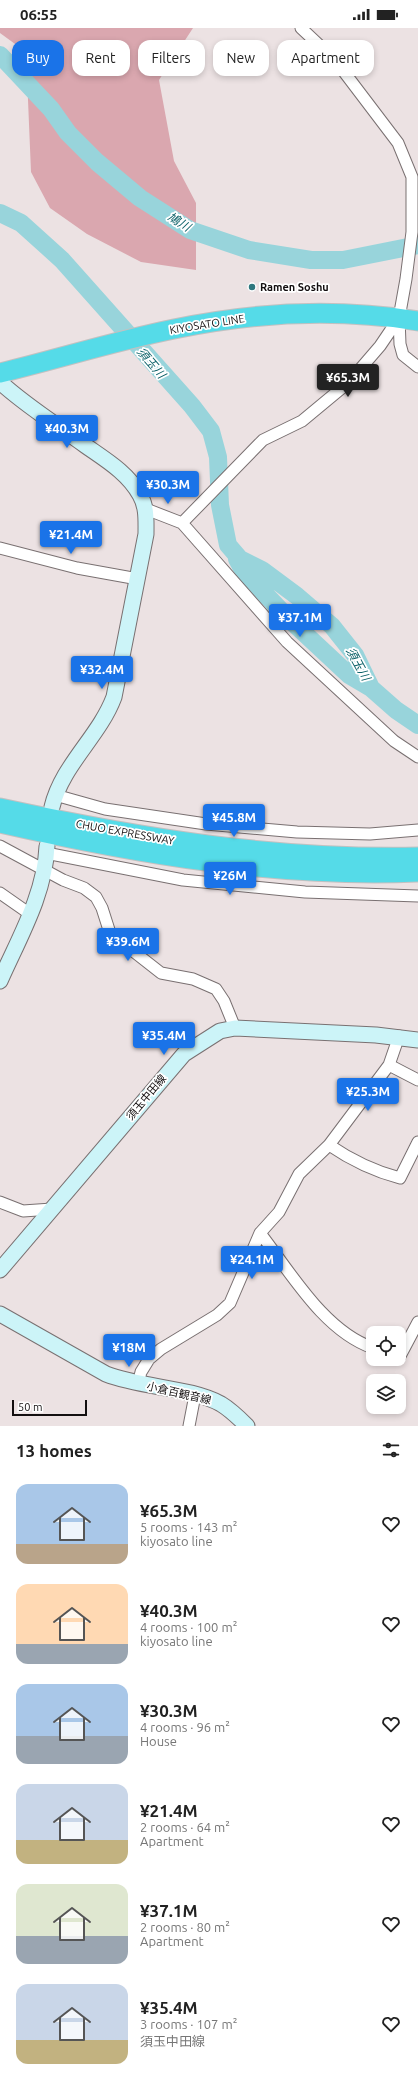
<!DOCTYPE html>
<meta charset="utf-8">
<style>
:root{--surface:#fff;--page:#f2f2f2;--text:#222;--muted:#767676;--accent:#1a73e8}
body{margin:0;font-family:Ubuntu,"Noto Sans JP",sans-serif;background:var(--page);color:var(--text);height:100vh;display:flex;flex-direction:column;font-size:15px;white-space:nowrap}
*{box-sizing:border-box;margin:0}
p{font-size:13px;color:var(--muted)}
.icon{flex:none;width:22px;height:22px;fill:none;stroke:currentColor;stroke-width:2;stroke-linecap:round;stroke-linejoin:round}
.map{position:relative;height:1398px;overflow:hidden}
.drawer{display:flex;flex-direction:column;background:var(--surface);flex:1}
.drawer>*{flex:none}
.hud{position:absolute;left:12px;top:12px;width:394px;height:36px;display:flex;gap:8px}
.tools{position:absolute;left:366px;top:1298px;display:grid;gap:8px}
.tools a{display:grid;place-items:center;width:40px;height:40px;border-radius:8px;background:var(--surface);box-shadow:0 2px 6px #0003;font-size:20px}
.scale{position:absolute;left:12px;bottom:10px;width:75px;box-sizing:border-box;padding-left:4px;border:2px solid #130f10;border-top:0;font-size:11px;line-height:14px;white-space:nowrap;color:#130f10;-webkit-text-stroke:3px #fff;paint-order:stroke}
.price{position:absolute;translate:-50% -34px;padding:0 9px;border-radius:4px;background:var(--accent);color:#fff;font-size:13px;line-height:26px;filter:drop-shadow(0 1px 2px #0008)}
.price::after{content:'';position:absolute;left:50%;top:24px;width:12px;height:9px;margin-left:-6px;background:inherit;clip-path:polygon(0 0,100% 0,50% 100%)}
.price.on{background:#222;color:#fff}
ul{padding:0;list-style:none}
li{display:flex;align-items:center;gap:12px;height:100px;padding:0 16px}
li span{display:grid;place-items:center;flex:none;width:112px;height:80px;border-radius:12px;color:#555}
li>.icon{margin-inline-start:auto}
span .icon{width:48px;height:48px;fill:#fffc;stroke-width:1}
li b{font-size:17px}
h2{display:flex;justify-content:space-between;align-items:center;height:48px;padding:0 16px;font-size:17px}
.tag{padding:0 14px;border-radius:12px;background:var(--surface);box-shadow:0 2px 6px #0003;font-size:14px;line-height:36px}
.tag.on{background:var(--accent);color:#fff}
.status{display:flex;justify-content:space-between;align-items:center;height:28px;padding:0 20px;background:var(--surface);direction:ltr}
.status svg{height:11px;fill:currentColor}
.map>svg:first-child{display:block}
.forest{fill:#daa7af}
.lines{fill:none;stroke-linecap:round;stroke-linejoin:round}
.river{stroke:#98d4db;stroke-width:18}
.street-casing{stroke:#797071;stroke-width:13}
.secondary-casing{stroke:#797071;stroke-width:17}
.highway-casing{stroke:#c2c1c1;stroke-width:21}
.street{stroke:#fff;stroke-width:11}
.secondary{stroke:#ccf4f8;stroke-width:15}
.highway{stroke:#55dbe8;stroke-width:19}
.poi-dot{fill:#2f787f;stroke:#fff;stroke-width:1.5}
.labels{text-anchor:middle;stroke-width:3.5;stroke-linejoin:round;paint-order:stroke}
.poi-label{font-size:11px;font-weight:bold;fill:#130f10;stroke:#fff;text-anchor:start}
.street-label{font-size:11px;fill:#130f10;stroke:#fff}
.water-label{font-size:12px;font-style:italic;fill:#0a6067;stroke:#fff}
</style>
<div class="status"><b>06:55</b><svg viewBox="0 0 49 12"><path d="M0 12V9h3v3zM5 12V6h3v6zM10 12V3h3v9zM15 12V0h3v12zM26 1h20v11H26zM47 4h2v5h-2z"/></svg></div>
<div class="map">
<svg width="418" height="1398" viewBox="0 0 418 1398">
<rect width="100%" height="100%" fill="#ece2e3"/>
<!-- forest -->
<path class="forest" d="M 0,0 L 193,0 L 159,52 L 174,133 L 196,175 L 196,242 L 141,234 L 87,206 L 50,180 L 31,144 L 26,24 L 0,5 Z"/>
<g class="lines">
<!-- river -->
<path class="river" d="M 0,27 L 51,81 L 68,105 L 97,134 L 140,170 L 190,202 L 249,222 L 311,232 L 343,232 L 418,217
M 0,185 L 21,195 L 62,232 L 192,378 L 211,403 L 218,429 L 220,477 L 228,517 L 240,531 L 262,542 L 297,568 L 332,598 L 355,627 L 371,660 L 396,682 L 418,697
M 237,531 L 244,544 L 289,591 L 349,647 L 371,660"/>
<defs>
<path id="street" d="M 301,0 L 335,32 L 398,115 L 412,149 L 412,204 L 406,251 L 399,290 L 400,316 L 403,327 L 418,339
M 146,481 L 182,495 L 287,614 L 394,713 L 418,729
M 182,495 L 263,412 L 302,393 L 349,354 L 380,318 L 399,290
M 0,520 L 77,540 L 138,551
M 55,767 L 105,781 L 206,796 L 297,804 L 370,806 L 418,802
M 0,818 L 63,852 L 84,860 L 96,869 L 102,880 L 110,905 L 161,945 L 193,951 L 216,961 L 224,973 L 235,1000
M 46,825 L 183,852 L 305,864 L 418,868
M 0,865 L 30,886
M 389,1037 L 418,1052
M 329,1117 C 351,1132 373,1143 400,1150 L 418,1114
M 0,1174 L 23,1183 L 52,1181
M 260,1205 C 291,1245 324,1303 373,1320
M 399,1330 L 418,1294
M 138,1356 L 141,1344 L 149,1331 L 161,1321 L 217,1287 L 230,1275 L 260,1205 L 279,1184 L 299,1146 L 329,1117 L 389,1037 L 399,1008
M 189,1398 L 195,1367"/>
<path id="secondary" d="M 0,354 C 26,378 57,397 86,418 C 106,432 128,445 140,467 C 147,479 146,492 146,506 L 114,669 C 99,709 62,737 52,779
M 0,953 C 19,910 45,866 47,818
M 0,1242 L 184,1026 L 220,1003 L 235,1000 L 376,1007 L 418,1012
M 0,1286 L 106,1346 C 142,1360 190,1359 221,1376 C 231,1382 239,1390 247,1398"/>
<path id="highway" d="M 0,345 C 58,331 115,313 174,301 C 255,284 336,280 418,293
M 0,780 C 140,810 274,832 418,829
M 0,795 C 136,826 278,850 418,844"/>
</defs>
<!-- street casing -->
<use href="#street" class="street-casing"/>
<!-- secondary casing -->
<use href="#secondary" class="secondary-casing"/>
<!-- highway casing -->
<use href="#highway" class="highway-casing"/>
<!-- street -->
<use href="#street" class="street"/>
<!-- secondary -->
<use href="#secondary" class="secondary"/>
<!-- highway -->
<use href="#highway" class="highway"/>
</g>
<!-- markers -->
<circle class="poi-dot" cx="252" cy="259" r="4"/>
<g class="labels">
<!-- poi labels -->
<g class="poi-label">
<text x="260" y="263">Ramen Soshu</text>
</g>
<!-- street labels -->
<g class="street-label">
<text transform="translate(207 296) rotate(-9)" y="4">KIYOSATO LINE</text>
<text transform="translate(125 804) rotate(10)" y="4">CHUO EXPRESSWAY</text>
<text transform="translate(146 1069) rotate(-50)" y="4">須玉中田線</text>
<text transform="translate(179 1365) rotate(13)" y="4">小倉百観音線</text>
</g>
<!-- water labels -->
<g class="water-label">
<text transform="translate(179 194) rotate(31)" y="4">鳩川</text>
<text transform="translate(151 335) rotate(49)" y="4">須玉川</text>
<text transform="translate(358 636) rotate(61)" y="4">須玉川</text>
</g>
</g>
</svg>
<div class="tools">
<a><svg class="icon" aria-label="locate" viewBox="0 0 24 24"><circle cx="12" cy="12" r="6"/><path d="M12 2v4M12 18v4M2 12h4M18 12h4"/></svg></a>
<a><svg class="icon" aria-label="layers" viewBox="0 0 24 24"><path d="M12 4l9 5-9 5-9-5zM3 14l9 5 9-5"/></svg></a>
</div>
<div class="scale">50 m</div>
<b class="price on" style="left:348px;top:370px">¥65.3M</b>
<b class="price" style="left:67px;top:421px">¥40.3M</b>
<b class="price" style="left:168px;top:477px">¥30.3M</b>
<b class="price" style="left:71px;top:527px">¥21.4M</b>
<b class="price" style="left:300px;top:610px">¥37.1M</b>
<b class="price" style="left:102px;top:662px">¥32.4M</b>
<b class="price" style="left:234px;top:810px">¥45.8M</b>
<b class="price" style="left:230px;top:868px">¥26M</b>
<b class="price" style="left:128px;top:934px">¥39.6M</b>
<b class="price" style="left:164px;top:1028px">¥35.4M</b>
<b class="price" style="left:368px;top:1084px">¥25.3M</b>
<b class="price" style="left:252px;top:1252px">¥24.1M</b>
<b class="price" style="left:129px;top:1340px">¥18M</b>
<div class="hud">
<a class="tag on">Buy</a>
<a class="tag">Rent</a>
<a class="tag">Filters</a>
<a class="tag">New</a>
<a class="tag">Apartment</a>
</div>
</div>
<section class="drawer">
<h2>13 homes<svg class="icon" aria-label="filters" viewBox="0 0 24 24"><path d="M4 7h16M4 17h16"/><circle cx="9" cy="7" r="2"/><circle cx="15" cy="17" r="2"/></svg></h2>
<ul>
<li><span style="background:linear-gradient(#a9c7e8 75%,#b9a48a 0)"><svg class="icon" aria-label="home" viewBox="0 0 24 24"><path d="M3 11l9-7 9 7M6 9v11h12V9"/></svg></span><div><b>¥65.3M</b><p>5 rooms · 143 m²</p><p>kiyosato line</p></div><svg class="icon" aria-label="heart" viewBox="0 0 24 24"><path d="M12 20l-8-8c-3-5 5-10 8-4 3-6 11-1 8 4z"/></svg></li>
<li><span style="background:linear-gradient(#ffd9b3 75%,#9aa5b1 0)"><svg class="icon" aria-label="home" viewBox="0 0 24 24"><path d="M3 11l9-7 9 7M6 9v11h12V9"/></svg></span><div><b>¥40.3M</b><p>4 rooms · 100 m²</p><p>kiyosato line</p></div><svg class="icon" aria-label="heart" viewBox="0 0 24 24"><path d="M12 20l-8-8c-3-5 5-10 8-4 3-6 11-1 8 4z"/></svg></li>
<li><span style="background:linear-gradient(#a9c7e8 65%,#9aa5b1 0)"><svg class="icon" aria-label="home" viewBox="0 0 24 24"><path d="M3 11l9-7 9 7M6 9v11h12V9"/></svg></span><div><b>¥30.3M</b><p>4 rooms · 96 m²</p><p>House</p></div><svg class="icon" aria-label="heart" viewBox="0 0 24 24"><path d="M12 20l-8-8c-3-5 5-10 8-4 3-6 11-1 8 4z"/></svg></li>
<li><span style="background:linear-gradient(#c9d6e8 70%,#c2b280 0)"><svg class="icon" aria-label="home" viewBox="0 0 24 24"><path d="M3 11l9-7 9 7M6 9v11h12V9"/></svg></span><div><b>¥21.4M</b><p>2 rooms · 64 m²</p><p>Apartment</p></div><svg class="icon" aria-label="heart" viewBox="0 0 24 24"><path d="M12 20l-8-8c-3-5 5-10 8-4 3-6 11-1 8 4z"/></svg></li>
<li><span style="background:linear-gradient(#dfe7d0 65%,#9aa5b1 0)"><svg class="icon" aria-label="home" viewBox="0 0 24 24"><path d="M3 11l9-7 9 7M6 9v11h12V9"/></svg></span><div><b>¥37.1M</b><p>2 rooms · 80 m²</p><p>Apartment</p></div><svg class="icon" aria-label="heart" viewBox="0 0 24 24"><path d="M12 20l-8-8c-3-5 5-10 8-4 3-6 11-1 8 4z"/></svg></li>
<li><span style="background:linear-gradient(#c9d6e8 70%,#c2b280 0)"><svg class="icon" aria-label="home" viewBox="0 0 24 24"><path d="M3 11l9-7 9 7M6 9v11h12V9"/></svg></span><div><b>¥35.4M</b><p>3 rooms · 107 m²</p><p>須玉中田線</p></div><svg class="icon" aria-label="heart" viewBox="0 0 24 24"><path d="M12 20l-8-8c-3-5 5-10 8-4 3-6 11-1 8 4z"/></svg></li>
</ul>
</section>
